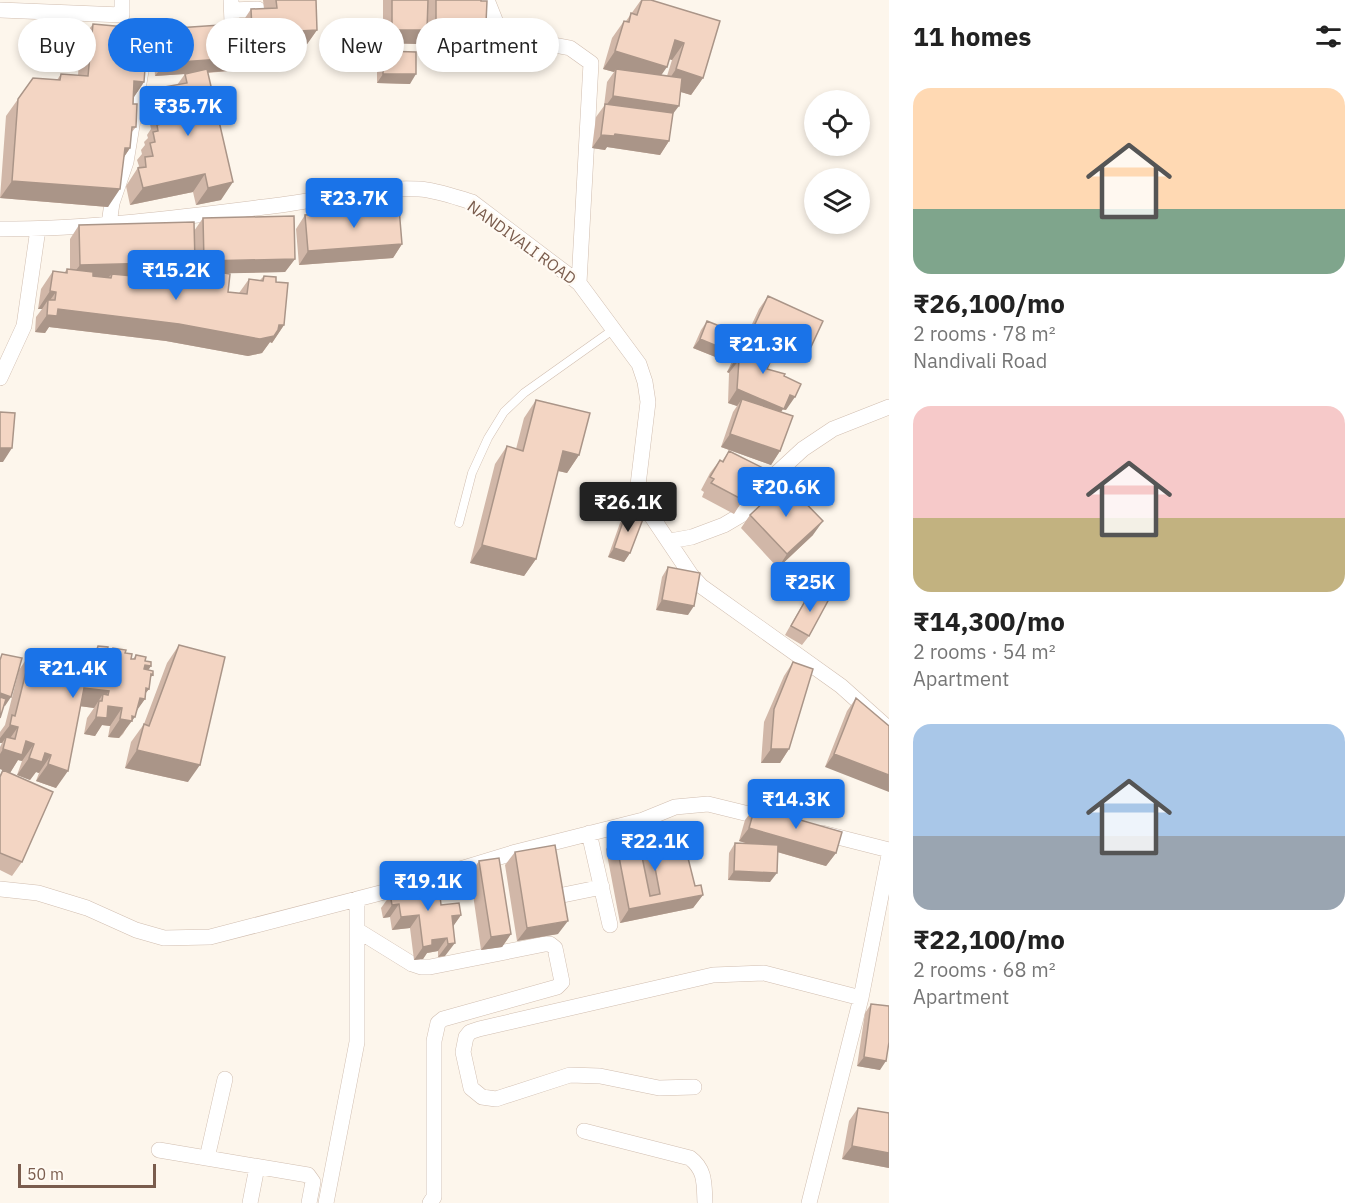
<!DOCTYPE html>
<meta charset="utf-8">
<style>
:root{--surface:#fff;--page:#f2f2f2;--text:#222;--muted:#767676;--accent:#1a73e8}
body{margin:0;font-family:"IBM Plex Sans",sans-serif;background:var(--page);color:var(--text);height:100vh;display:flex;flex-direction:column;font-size:22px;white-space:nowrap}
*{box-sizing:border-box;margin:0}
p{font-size:20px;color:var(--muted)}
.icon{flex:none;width:33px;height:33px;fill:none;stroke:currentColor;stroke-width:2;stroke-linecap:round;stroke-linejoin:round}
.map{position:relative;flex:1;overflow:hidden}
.drawer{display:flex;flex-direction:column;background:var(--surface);width:480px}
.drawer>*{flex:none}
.banner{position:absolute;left:18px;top:18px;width:570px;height:54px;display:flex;gap:12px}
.buttons{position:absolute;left:804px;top:90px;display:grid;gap:12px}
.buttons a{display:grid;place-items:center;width:66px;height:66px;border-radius:50%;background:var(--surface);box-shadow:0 3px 9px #0003;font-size:30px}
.scale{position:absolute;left:18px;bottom:15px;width:138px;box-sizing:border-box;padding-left:6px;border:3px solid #7a5c4d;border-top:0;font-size:16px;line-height:21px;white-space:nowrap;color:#7a5c4d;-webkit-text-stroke:4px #fffaf3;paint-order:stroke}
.price{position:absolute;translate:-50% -51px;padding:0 14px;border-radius:6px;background:var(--accent);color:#fff;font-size:20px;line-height:39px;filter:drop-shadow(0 2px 3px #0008)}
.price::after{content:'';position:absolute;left:50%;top:36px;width:18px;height:14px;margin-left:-9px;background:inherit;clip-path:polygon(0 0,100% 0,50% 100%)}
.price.active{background:#222;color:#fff}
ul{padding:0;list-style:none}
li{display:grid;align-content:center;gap:12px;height:318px;padding:0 24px}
li span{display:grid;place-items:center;height:186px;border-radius:18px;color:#555}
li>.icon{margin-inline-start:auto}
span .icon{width:108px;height:108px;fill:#fffc;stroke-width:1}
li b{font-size:26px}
h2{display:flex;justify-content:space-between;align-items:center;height:72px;padding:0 24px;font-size:26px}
.pill{padding:0 21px;border-radius:27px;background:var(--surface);box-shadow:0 3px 9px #0003;font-size:21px;line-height:54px}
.pill.active{background:var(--accent);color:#fff}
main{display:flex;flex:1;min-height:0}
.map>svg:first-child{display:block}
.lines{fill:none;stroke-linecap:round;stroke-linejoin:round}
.service-casing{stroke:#d1beb0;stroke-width:9}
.minor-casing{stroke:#d1beb0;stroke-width:16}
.service{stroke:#fff;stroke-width:8}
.minor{stroke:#fff;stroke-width:15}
.wall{fill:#d1b7a8;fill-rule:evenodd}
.shaded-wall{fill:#aa9588}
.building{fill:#f3d5c3;stroke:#aa9588;stroke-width:1.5}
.labels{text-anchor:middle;stroke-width:4.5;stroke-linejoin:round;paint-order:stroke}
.street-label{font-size:16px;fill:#7a5c4d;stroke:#fffaf3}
</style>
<main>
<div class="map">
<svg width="889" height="1203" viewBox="0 0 889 1203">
<rect width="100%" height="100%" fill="#fdf6ec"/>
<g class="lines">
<defs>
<path id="service" d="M 459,523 L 472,473 L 488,438 L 504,412 L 524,393 L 614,329"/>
<path id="minor" d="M 231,0 L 233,45
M 487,0 L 501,35 L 570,48 L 591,63 L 579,283
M 0,10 L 122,15 L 122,0
M 232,10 L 258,9
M 109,224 L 112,203 L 126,162 L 141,71
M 0,229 C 88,229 177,218 264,207 C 315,202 368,186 419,189 C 436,190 455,197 472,202 L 579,283 L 639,364 L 645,382 L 648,402 L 638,485 L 644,505 L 691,575 L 701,586 L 841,686 L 889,729
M 0,378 L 24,326 L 38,229
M 670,541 L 692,537 L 724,525 L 741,515 L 777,473 L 803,449 L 833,429 L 889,407
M 589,833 L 610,925
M 822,833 L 889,850
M 0,889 L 38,893 L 87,908 L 136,930 L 164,938 L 210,937 L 388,891 L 516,852 L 643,820 L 675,807 L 708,804 L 769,819
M 563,895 L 602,887
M 357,930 L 412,964 L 421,967 L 430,967 L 545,944 L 550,944 L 555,948 L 562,982 L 557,987 L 443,1019 L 438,1023 L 434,1041 L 434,1197 L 430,1203
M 694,1087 L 659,1088 L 600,1076 L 570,1075 L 496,1099 L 482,1097 L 471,1088 L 463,1052 L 466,1037 L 470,1032 L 479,1029 L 713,975 L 764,973 L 861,998
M 584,1131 L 690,1158 C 706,1170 704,1185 705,1203
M 159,1150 L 308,1175 L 313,1182 L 309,1203
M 207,1158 L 225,1079
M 250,1203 L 257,1167
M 326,1203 L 357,1042 L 357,899
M 809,1203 L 861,998 L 889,855"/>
</defs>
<!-- service casing -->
<use href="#service" class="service-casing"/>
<!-- minor casing -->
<use href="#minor" class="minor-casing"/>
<!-- service -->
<use href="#service" class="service"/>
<!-- minor -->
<use href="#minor" class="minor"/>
</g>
<!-- wall -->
<path class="wall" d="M 263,0 L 316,0 L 317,30 L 305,47 L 293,48 L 288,55 L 279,55 L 276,59 L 267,60 L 263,66 L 240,67 L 239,27 L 251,9 L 264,9 Z
M 383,0 L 481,0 L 486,23 L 477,36 L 451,36 L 447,42 L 426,41 L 427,31 L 418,44 L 383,43 Z
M 641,0 L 651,0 L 720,21 L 703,78 L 691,95 L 681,92 L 673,114 L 669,141 L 660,155 L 607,147 L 605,150 L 592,148 L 596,117 L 604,106 L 607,82 L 614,72 L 603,69 L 612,38 L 624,21 L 626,21 ZM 669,59 L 672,60 L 667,76 L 661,75 Z
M 93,24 L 144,82 L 133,98 L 133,104 L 136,127 L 131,133 L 130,148 L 124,157 L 108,207 L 0,198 L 6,116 L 33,78 L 57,80 L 61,74 L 78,76 L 80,41 Z
M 162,29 L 228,71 L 208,73 L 221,200 L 196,205 L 193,192 L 130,205 L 126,186 L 139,166 L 137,160 L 142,154 L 141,150 L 145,145 L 144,142 L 148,138 L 147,135 L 151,129 L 150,124 L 155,117 L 152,105 L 164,87 L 177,85 L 185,74 L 155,76 L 153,42 Z
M 383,51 L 410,84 L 377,83 L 377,60 Z
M 305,215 L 402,244 L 393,258 L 299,265 L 296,229 Z
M 203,218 L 295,259 L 285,272 L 226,273 L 228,292 L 239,293 L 249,279 L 260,280 L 264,276 L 276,282 L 284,325 L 272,343 L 270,342 L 262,353 L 248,356 L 166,341 L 49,327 L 45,333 L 35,332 L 36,317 L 42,309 L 38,309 L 41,289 L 53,271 L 64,273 L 67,269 L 70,269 L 70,239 L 79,225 L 194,231 ZM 195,263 L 195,270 L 192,270 L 181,285 L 174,285 L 153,279 L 151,283 L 133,281 L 133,277 L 186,276 Z
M 768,296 L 810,349 L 800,362 L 775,351 L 767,369 L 784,376 L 786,410 L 783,409 L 781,412 L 780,451 L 771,465 L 721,447 L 733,412 L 737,406 L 728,403 L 729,373 L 727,372 L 738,349 L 746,337 L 759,309 Z
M 707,321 L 734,353 L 728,362 L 693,348 L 701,330 Z
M 536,400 L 579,455 L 567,473 L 558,471 L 536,559 L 524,576 L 470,563 L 495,464 L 507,446 L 516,449 L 524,418 Z
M 729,451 L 758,483 L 748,496 L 746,495 L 734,514 L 702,497 L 704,492 L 701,490 L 710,473 L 720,460 L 722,461 Z
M 626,513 L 630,553 L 624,562 L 608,557 L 620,523 Z
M 750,515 L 813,535 L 778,568 L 741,528 Z
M 668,567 L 688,615 L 656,610 L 662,577 Z
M 812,589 L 809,636 L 802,645 L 785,635 L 806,598 Z
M 179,645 L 188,782 L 125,768 L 131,742 L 144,724 L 167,663 Z
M 98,646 L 107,652 L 110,652 L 113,648 L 125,653 L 131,659 L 133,659 L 136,655 L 145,661 L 151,666 L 148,670 L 153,675 L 150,678 L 149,689 L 145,693 L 145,699 L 137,709 L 123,734 L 119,738 L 108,737 L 110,726 L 102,725 L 95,736 L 84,734 L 87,718 L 94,708 L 80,706 L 56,788 L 36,781 L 39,773 L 36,772 L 30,780 L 17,775 L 22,761 L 18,760 L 10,773 L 22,862 L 12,876 L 0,870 L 0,775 L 3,770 L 0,769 L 0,747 L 2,743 L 0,743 L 0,732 L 5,725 L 19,670 L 31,652 L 78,662 L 88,649 L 95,650 Z
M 793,662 L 789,749 L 780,763 L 761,763 L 764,722 L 784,676 Z
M 856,698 L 889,726 L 825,767 L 847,711 Z
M 755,807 L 836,853 L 826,866 L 777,852 L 770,882 L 728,880 L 729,853 L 735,843 L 749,844 L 739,841 L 745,820 Z
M 615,836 L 640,848 L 649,836 L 663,838 L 670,850 L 683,859 L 695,886 L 703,895 L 693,908 L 620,923 L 606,849 Z
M 515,852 L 558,934 L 517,941 L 505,865 Z
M 479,861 L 511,934 L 502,947 L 481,950 L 470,874 Z
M 394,890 L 441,905 L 461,915 L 453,926 L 445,956 L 438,957 L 438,951 L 427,953 L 423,959 L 414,960 L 410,928 L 392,930 L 390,917 L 383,918 L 381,908 Z
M 871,1004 L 880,1070 L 857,1066 L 865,1013 Z
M 858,1108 L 889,1113 L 889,1168 L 842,1159 L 849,1121 Z"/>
<!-- shaded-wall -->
<path class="shaded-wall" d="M 456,22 L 486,23 L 477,36 L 451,36 L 447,42 L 426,41 L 436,28 Z
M 317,30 L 305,47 L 293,48 L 288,55 L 279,55 L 276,59 L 267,60 L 263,66 L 240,67 L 253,49 L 288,38 L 300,31 Z
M 392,30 L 427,30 L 418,44 L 383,43 Z
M 675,40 L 684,43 L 672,60 L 663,57 Z
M 615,51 L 667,67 L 655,84 L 616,69 L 614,72 L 603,69 Z
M 237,58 L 228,71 L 155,76 L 165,63 Z
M 676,69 L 703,78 L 691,95 L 664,87 Z
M 383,74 L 416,74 L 410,84 L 377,83 Z
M 134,81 L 144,82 L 132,100 Z
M 613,96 L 679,106 L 669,119 L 605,107 Z
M 615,134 L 669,141 L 660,155 L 607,147 L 605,150 L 592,148 L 601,135 Z
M 125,148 L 130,148 L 118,166 Z
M 205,174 L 193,192 L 130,205 L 143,188 Z
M 12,181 L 120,189 L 108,207 L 0,198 Z
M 233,182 L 221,200 L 196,205 L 208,188 Z
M 402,244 L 393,258 L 299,265 L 308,251 Z
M 295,259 L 285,272 L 195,274 L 204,261 Z
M 195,262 L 186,276 L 111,277 L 112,274 L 109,277 L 70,278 L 80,265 Z
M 50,291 L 56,292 L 48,303 L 48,300 L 42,309 L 38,309 Z
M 58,309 L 279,325 L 284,325 L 272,343 L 270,342 L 262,353 L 248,356 L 166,341 L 49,327 L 45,333 L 35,332 L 47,315 Z
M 700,339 L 734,353 L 728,362 L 693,348 Z
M 736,359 L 739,360 L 729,373 L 727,372 Z
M 737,389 L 790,395 L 795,397 L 786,410 L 783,409 L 774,422 L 742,399 L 737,406 L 728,403 Z
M 730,434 L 780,451 L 771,465 L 721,447 Z
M 0,448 L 12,448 L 3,462 L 0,462 Z
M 563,451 L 579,455 L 567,473 L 550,469 Z
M 823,521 L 813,535 L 778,568 L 787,554 Z
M 482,545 L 536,559 L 524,576 L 470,563 Z
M 614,548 L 630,553 L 624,562 L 608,557 Z
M 662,600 L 694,606 L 688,615 L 656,610 Z
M 145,665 L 151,666 L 139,684 Z
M 84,688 L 109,691 L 102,701 L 103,694 L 94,708 L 71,705 Z
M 146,688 L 149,689 L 142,698 L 145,699 L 133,716 L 128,715 Z
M 0,693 L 11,697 L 5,706 L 0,704 Z
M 108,706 L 122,708 L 110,726 L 102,725 L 95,736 L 84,734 L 96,717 Z
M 132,716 L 135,717 L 119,738 L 108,737 L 120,719 Z
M 10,725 L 18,727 L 6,744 L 6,737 L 2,743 L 0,743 L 0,738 Z
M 26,741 L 34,744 L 22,761 L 18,760 L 10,773 L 0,769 L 0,754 L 3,749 Z
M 771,749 L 789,749 L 780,763 L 761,763 Z
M 137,750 L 200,765 L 188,782 L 125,768 Z
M 45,753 L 51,755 L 39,773 L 36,772 L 30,780 L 17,775 L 29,758 Z
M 834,754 L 889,775 L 889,792 L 825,767 Z
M 48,764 L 68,771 L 56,788 L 36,781 Z
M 749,828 L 836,853 L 826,866 L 739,841 Z
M 734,871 L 777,873 L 770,882 L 728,880 Z
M 703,895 L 693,908 L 620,923 L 629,909 Z
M 399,904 L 390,917 L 383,918 L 392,905 Z
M 419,915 L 410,928 L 392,930 L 401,917 Z
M 461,915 L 452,928 L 452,916 Z
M 568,921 L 558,934 L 517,941 L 527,928 Z
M 511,934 L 502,947 L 481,950 L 491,937 Z
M 447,938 L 438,951 L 427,953 L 423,959 L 414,960 L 423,947 L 432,940 Z
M 455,943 L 445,956 L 438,957 L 448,944 Z
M 864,1057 L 886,1061 L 880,1070 L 857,1066 Z
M 852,1146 L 889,1153 L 889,1168 L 842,1159 Z"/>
<!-- building -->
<path class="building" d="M 276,0 L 316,0 L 317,30 L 300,31 L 300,38 L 288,38 L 289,42 L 275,43 L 275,48 L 253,49 L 251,9 L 277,8 Z
M 392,0 L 428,0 L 427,30 L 392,30 Z
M 436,0 L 481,0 L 481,1 L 487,1 L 486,23 L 456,22 L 456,28 L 436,28 Z
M 642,0 L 651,0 L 720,21 L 703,78 L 676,69 L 684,43 L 675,40 L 667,67 L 615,51 L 624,21 L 629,22 L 631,13 L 637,15 Z
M 93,24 L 148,29 L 144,82 L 134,81 L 133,104 L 137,104 L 136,127 L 132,127 L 130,148 L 125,148 L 120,189 L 12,181 L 18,99 L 33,78 L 60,80 L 61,74 L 88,76 Z
M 235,24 L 237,58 L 165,63 L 162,29 Z
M 383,51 L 416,52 L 416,74 L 383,74 Z
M 207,69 L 233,182 L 208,188 L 205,174 L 143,188 L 138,168 L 146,167 L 145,157 L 153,156 L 150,143 L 155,142 L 153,132 L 158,131 L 157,125 L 161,124 L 159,118 L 164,116 L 162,106 L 169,105 L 164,87 L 187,83 L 185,74 Z
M 616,69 L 682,78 L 679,106 L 613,96 Z
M 605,104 L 673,113 L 669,141 L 615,134 L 614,136 L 601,135 Z
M 399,208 L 402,244 L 308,251 L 305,215 Z
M 294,216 L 295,259 L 204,261 L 203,218 Z
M 194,222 L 195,262 L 80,265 L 79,225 Z
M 67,269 L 93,272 L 93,276 L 111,278 L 112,274 L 133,276 L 133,281 L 153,283 L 153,279 L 175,282 L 174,285 L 190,287 L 192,270 L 219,270 L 219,272 L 230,274 L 228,292 L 247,294 L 249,279 L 263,281 L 264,276 L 276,277 L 276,282 L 288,283 L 284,325 L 279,325 L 278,330 L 274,336 L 260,339 L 179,324 L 58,309 L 57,316 L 47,315 L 48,300 L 55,300 L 56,292 L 50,291 L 53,271 L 67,273 Z
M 768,296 L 823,321 L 810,349 L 755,324 Z
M 707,321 L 742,335 L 734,353 L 700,339 Z
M 747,336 L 776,349 L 767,369 L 785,374 L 784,376 L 801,384 L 795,397 L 790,395 L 784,409 L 737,389 L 739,360 L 736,359 Z
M 742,399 L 793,416 L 780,451 L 730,434 Z
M 536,400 L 590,413 L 579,455 L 563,451 L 536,559 L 482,545 L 507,446 L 523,451 Z
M 0,412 L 15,413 L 12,448 L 0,448 Z
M 729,451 L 765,469 L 758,483 L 754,480 L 743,500 L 711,483 L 714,479 L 710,477 L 720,460 L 723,462 Z
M 785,482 L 823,521 L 787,554 L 750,515 Z
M 626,513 L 643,519 L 630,553 L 614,548 Z
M 668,567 L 700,573 L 694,606 L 662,600 Z
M 812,589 L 829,599 L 809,636 L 791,626 Z
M 179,645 L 225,657 L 200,765 L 137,750 L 144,724 L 149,726 Z
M 98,646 L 108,647 L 107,652 L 113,653 L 113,648 L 126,650 L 125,653 L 132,654 L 131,659 L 135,659 L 136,655 L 146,657 L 145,661 L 151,662 L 151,666 L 145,665 L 144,669 L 153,671 L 153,675 L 151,674 L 149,689 L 146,688 L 145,699 L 140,698 L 135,717 L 132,716 L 132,721 L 120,719 L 122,708 L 108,706 L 107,718 L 96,717 L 99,701 L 102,701 L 103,694 L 108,695 L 109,691 L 84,688 L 68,771 L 48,764 L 51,755 L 45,753 L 42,762 L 29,758 L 34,744 L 26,741 L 22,755 L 3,749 L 6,737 L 15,739 L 18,727 L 10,725 L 12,715 L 15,716 L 31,652 L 86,664 L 88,649 L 97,650 Z
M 2,654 L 22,658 L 11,697 L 0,693 L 0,660 Z
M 793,662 L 813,669 L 789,749 L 771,749 L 774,709 Z
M 0,697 L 6,699 L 0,718 Z
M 856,698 L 889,726 L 889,775 L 834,754 Z
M 3,770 L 53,792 L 22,862 L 0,853 L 0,777 Z
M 755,807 L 842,832 L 836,853 L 749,828 Z
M 637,832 L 650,896 L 660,894 L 649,836 L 662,833 L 663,838 L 668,837 L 670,850 L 681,847 L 683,859 L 688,858 L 695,886 L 701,885 L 703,895 L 629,909 L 615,836 Z
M 735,843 L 778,845 L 777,873 L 734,871 Z
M 555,845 L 568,921 L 527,928 L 515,852 Z
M 499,858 L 511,934 L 491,937 L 479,861 Z
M 439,886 L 441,905 L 459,903 L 461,915 L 452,916 L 455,943 L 448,944 L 447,938 L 432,940 L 432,945 L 423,947 L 419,915 L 401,917 L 399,904 L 392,905 L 390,894 L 395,894 L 394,890 Z
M 871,1004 L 889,1006 L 889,1042 L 886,1061 L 864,1057 Z
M 858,1108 L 889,1113 L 889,1153 L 852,1146 Z"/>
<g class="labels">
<!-- street labels -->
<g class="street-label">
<text transform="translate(522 242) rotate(36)" y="6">NANDIVALI ROAD</text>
</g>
</g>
</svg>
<div class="buttons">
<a><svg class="icon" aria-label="locate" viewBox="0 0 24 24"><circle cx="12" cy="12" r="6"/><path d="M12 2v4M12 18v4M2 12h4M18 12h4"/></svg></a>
<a><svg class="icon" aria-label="layers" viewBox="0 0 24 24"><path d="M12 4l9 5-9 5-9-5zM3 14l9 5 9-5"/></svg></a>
</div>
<div class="scale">50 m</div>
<b class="price" style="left:188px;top:137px">₹35.7K</b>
<b class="price" style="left:354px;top:229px">₹23.7K</b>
<b class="price" style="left:176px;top:301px">₹15.2K</b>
<b class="price" style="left:763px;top:375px">₹21.3K</b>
<b class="price" style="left:786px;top:518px">₹20.6K</b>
<b class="price active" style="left:628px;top:533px">₹26.1K</b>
<b class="price" style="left:810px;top:613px">₹25K</b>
<b class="price" style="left:73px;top:699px">₹21.4K</b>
<b class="price" style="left:796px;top:830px">₹14.3K</b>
<b class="price" style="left:655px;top:872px">₹22.1K</b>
<b class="price" style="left:428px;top:912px">₹19.1K</b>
<div class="banner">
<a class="pill">Buy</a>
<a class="pill active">Rent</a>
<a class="pill">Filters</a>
<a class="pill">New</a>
<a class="pill">Apartment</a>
</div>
</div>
<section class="drawer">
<h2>11 homes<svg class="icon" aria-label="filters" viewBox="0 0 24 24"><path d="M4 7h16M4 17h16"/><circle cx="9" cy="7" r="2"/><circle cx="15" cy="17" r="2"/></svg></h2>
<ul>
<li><span style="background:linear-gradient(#ffd9b3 65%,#7fa58c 0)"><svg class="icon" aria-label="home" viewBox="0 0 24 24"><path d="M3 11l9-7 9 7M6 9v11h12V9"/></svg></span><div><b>₹26,100/mo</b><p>2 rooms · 78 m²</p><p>Nandivali Road</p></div></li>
<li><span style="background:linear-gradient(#f6c9c9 60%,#c2b280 0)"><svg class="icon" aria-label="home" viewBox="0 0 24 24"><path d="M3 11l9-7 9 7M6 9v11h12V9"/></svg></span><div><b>₹14,300/mo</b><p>2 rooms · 54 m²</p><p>Apartment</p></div></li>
<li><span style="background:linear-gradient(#a9c7e8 60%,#9aa5b1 0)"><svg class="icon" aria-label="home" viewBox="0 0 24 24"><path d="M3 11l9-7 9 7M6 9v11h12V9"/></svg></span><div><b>₹22,100/mo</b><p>2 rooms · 68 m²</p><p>Apartment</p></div></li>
</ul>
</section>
</main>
